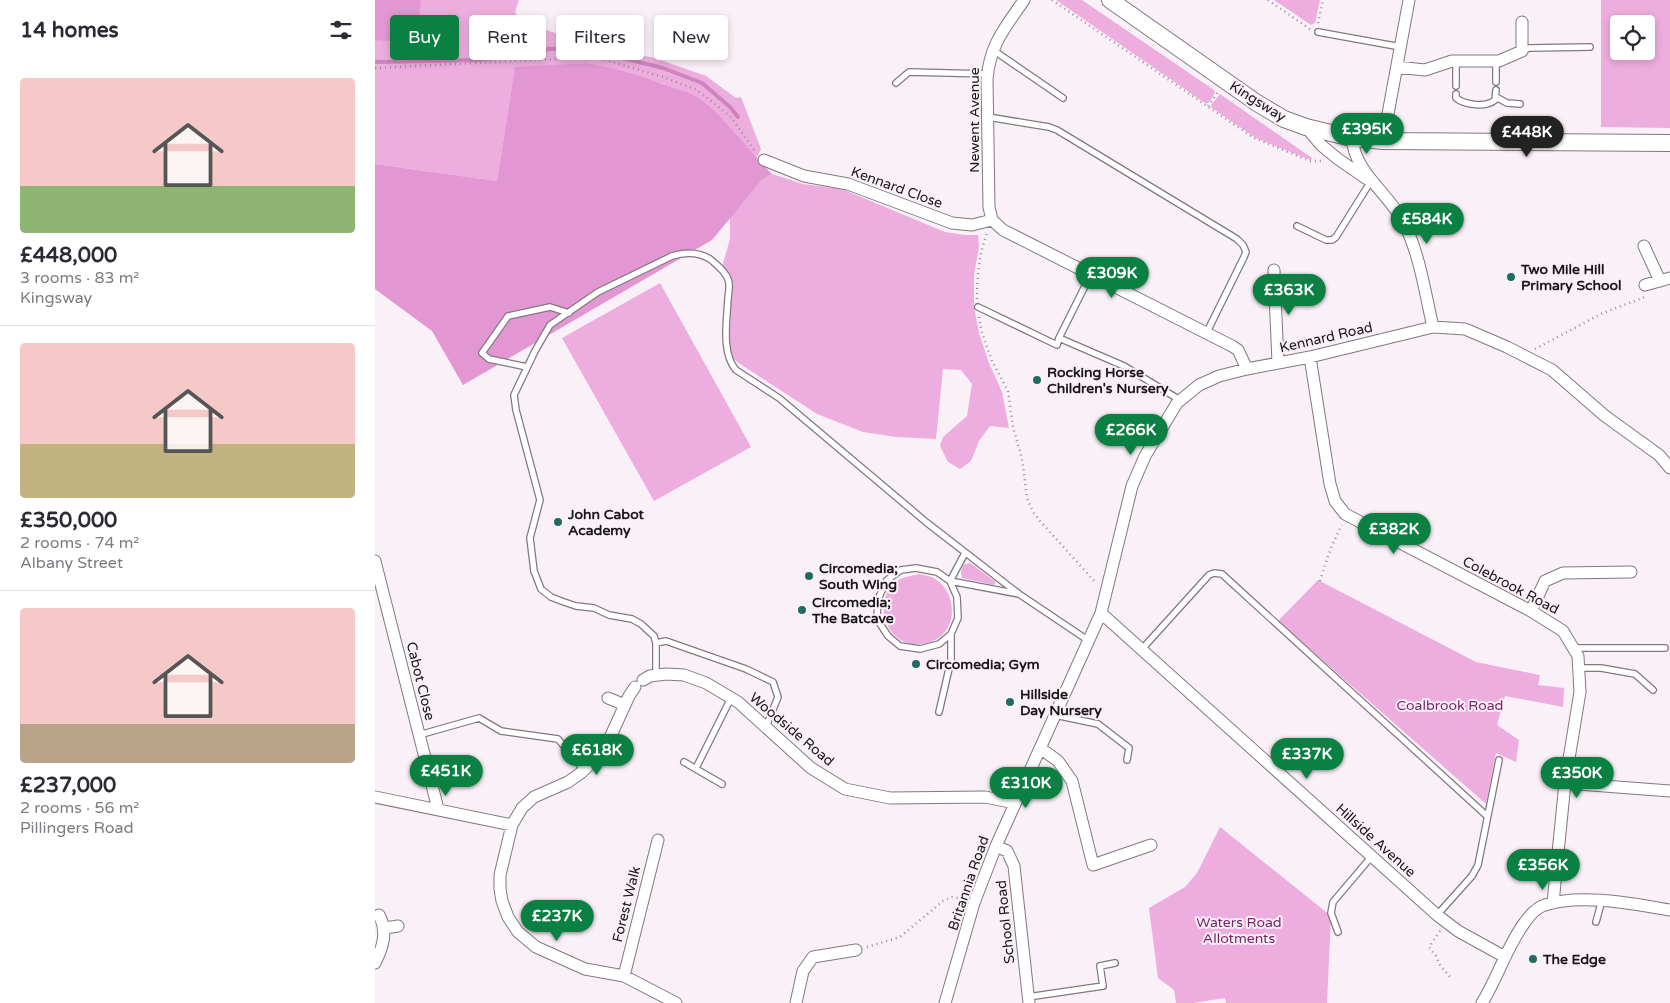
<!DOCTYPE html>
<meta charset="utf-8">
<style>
:root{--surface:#fff;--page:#f2f2f3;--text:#2b2b33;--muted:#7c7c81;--line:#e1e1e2;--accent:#0b8043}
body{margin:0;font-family:"Varela Round",sans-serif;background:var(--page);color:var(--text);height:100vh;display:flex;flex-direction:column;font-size:19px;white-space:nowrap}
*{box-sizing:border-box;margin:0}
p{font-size:16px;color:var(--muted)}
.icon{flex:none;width:28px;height:28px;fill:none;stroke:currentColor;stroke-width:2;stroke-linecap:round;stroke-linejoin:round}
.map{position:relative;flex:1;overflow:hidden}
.drawer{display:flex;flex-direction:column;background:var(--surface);width:375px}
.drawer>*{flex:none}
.hud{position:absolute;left:15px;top:15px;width:475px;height:45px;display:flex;gap:10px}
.controls{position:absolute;left:1235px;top:15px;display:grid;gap:10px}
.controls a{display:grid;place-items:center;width:45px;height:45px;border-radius:5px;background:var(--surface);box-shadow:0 2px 8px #0003;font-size:25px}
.price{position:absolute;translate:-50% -42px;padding:0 11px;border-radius:18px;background:var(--accent);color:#fff;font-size:16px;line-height:32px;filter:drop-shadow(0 1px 2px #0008)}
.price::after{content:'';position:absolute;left:50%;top:30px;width:15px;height:11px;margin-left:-8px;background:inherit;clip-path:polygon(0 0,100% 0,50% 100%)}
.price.selected{background:#222;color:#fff}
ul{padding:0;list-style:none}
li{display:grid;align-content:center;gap:10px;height:265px;padding:0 20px}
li+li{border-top:1px solid var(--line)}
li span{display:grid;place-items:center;height:155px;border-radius:5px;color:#555}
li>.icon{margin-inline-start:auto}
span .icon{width:90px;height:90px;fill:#fffc;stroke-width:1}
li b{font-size:21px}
h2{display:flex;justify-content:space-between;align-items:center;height:60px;padding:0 20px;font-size:21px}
.chip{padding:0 18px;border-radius:5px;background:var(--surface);box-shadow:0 2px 8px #0003;font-size:18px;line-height:45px}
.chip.selected{background:var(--accent);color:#fff}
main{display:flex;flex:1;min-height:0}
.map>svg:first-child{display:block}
.green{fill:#edadde;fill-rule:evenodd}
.forest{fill:#e397d2}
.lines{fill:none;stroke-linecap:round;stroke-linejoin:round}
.stream{stroke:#ce84be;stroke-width:4}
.lane-casing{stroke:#827980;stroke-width:8}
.street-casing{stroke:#827980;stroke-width:13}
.secondary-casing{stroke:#827980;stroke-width:18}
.path{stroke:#979095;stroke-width:2.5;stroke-dasharray:1 4;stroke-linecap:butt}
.lane{stroke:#fff;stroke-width:5.5}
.street{stroke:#fff;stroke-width:11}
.secondary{stroke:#fff;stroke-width:16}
.poi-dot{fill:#226b63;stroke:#faf0f7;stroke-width:2}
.labels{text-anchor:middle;stroke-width:4;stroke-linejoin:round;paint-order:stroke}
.street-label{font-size:14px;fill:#191618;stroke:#faf0f7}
.poi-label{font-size:14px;font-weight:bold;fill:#191618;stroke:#faf0f7;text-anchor:start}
.park-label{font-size:14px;fill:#7b246d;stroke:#faf0f7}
</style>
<main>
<section class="drawer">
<h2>14 homes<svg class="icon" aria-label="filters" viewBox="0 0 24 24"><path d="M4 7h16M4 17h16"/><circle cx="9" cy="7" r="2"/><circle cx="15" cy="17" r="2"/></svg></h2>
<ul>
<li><span style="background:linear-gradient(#f6c9c9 70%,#8fb573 0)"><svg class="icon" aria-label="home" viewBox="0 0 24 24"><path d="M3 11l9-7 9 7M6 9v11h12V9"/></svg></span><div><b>£448,000</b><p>3 rooms · 83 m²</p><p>Kingsway</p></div></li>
<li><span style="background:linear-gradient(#f6c9c9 65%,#c2b280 0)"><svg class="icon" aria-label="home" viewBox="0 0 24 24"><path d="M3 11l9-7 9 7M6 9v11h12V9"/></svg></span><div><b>£350,000</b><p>2 rooms · 74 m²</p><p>Albany Street</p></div></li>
<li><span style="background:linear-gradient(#f6c9c9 75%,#b9a48a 0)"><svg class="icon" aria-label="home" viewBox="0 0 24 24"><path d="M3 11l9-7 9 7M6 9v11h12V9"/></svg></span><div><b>£237,000</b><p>2 rooms · 56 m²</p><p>Pillingers Road</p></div></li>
</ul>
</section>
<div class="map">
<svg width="1295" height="1003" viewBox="0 0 1295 1003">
<rect width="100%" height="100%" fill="#faf0f7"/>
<!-- green -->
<path class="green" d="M 0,0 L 144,0 L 140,12 L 147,23 L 238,50 L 280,58 L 331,76 L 361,98 L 366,97 L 386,149 L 381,159 L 348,120 L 288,84 L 226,66 L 212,63 L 140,68 L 122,181 L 0,164 Z
M 681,0 L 707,0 L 839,90 L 840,93 L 833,103 L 830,103 Z
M 899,0 L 945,0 L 940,23 L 936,25 Z
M 1226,0 L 1295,0 L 1295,128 L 1226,127 ZM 1244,24 L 1271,24 L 1271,51 L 1244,51 Z
M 845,94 L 937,158 L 937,159 L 935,160 L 881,138 L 837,108 L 836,105 Z
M 397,174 L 428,184 L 467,189 L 570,232 L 590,235 L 603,235 L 604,247 L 599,275 L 599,307 L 604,333 L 614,363 L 627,392 L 634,428 L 615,426 L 604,441 L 596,461 L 585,469 L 573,462 L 565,446 L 568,437 L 592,416 L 597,384 L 586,370 L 568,369 L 561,439 L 521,437 L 488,432 L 442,414 L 362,362 L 354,354 L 357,279 L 347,267 L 355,239 L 355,218 L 387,180 Z
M 285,283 L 376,447 L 279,501 L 187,338 Z
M 595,563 L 621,582 L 619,585 L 587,578 L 586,572 L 588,565 Z
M 544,574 C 549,575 555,576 559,578 C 577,589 583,615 570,632 C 556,648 529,649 516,631 C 514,629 512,624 511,621 C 506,611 510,589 519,583 C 527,577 535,576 544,574 Z
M 943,580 L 1101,662 L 1165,675 L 1163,685 L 1189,688 L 1188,707 L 1130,696 L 1122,725 L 1144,740 L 1141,762 L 1121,753 L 1111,804 L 903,621 Z
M 845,827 L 956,916 L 952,1003 L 851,1003 L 850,998 L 818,1003 L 801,1003 L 799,990 L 783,978 L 774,908 L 810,887 L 822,873 Z"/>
<!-- forest -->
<path class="forest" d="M 0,0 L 46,0 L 42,34 L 29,42 L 0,40 Z
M 212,63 C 242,68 272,78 301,89 C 307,91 316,93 322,97 C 349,115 373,151 397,174 L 387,180 L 337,240 L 88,385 L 57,331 L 0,289 L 0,164 L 122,181 L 140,67 Z"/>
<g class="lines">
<!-- stream -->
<path class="stream" d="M 0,62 L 104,60 L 153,55 L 173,49 L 193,48 L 223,52 L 288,68 L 327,83 L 355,107 L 363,117"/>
<defs>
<path id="lane" d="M 943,32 L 1026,47
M 618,50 L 688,98
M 1147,51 L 1154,48 L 1215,47
M 1121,82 L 1121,61
M 521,83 L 534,72 L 613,74
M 1081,86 L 1081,61
M 1081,94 L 1081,98 C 1090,105 1111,108 1120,100 L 1121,90
M 1121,97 L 1132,103 L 1145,104
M 613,117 L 674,127 L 682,130 L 862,239 L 868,245 L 871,252 L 869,257 L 832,332
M 922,226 L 951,240 L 957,240 L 961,237 L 996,181
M 716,274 L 684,338 L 749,366 L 805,400
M 603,307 L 682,345 L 684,338
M 152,367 L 114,359 L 107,353 L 133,316 L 175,307 L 194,313
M 590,553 L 575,581 L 582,597 L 583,618 L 576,634 L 564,644 L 545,649 L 525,646 L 513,636 L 502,619 L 503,599 L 512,580 L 526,570 L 541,568 L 562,572 L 575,581 L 644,594 L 714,641
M 281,643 L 291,641 L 371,669 L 398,682 L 403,697 L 391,727
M 1198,648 L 1290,648
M 767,649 L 834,575 L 839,573 L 847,574 L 1112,816
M 1203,668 L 1226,668 L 1260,674 L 1278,690
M 285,675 L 281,669 L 281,643 L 279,636 L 266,624 L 257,619 L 234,615 L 219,608 L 201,606 L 189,602 L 176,597 L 166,589 L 159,571 L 155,538 L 165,500 L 141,410 L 139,395 L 160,351 L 175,325 L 223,292 L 297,256 C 310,252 323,252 335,259 C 341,264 350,271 353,279 C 355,284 354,292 353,298 C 352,320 346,353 361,370 L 404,398 L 551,522 L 644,594
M 564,712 L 576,660 L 576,634
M 680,715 L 723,724 L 754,748 L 752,760
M 44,735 L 104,718 L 126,731 L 183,739 L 209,770
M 309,762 L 347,784
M 321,768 L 356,698
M 1062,915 L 1097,876 L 1103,865 L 1124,760
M 1221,922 L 1227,900
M 963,932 L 956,913 L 958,902 L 997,856
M 653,997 L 728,986 L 725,966 L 740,963"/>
<path id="street" d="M 1022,67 L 1050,70 L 1077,61 L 1124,61 L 1147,51 L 1147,22
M 931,127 L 946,145 L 963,159 L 992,179
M 977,138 C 980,174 1014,193 1029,223 C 1045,255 1050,293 1058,327
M 1008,141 L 1034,0
M 389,160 L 429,176 L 473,184 L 577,223 L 597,225 L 617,220
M 617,220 L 628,230 L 857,346 L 863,350 L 872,369
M 617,220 L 614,207 L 612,79 C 615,44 630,28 649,0
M 1269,246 L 1285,281
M 899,270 L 903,363
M 1270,285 L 1295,278
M 935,357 L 955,484 L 960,501 L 970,514 L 1156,611 L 1188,631 L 1203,656 L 1205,692 L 1190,783 L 1178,903
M 0,561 L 63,809
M 1156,611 L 1170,581 L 1188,573 L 1256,572
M 726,613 L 1062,915 L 1083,931 L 1130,957
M 268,680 L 275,676 L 291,674 L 309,675 L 331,683 L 363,702 L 436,768 L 470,789 L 515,798 L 610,797 L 640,803
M 260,687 L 254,696 L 233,742 L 219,760 L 207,772 L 193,782 L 159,797 L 147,808 L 137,825 L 125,875 L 125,889 L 127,901 L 133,917 L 143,932 L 161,947 L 210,969 L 249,976 L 301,1003
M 233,698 L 250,705
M 665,748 L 683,761 L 697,781 L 718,865 L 776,845
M 1190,783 L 1295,791
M 0,797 L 137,825
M 621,846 L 632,851 L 639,866 L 654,1003
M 10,928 L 23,926
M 0,963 C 8,947 13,931 4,915
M 249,976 L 283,840
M 421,1003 L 428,971 L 438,957 L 481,950
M 570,1003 L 599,903 L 621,846 L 726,613 L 757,486 L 770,456 L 802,403 L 824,385 L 844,376 L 872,369 L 935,357 L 1058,327 L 1090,329 L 1132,347 L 1177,370 L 1230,416 L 1284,455 L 1295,468
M 1107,1003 C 1123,977 1132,946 1150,922 C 1155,915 1162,907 1170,905 C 1205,893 1259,904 1295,910"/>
<path id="secondary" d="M 735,0 L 882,103 L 909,119 L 931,127 L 977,138 L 1008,141 L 1295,143"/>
</defs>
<!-- lane casing -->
<use href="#lane" class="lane-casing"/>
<!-- street casing -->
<use href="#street" class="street-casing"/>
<!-- secondary casing -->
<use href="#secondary" class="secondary-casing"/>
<!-- path -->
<path class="path" d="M 677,0 L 879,138 L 935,161 L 946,161
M 893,0 L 935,29
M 943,23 L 948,0
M 0,68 L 221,57 L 288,77 L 322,90 L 356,117 L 381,153
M 833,106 L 843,92
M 602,299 C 602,276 604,255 612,233
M 604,317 L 607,333 L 617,361 L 633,391 L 638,427 L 647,459 L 652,498 L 658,512 L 665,521 L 721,583
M 1160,349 L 1228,313 L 1270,297
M 945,581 C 951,561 957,543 967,525
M 1065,931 L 1054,947 L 1061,956 L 1064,964 L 1076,978
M 492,947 L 525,937 L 568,901 L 577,897 L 588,899"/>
<!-- lane -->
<use href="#lane" class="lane"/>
<!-- street -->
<use href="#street" class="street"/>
<!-- secondary -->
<use href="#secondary" class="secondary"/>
</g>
<!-- markers -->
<g class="poi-dot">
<circle cx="1136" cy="277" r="5"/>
<circle cx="662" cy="380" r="5"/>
<circle cx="183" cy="522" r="5"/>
<circle cx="434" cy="576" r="5"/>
<circle cx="427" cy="610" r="5"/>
<circle cx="541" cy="664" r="5"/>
<circle cx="635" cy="702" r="5"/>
<circle cx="1158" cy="959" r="5"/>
</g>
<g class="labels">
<!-- street labels -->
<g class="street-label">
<text transform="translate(883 101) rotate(32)" y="5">Kingsway</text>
<text transform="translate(599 120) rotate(-90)" y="5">Newent Avenue</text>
<text transform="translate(522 187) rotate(20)" y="5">Kennard Close</text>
<text transform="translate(951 337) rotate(-13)" y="5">Kennard Road</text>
<text transform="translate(1136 585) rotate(28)" y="5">Colebrook Road</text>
<text transform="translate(46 681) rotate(76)" y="5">Cabot Close</text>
<text transform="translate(417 729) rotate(40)" y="5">Woodside Road</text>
<text transform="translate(1001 840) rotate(42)" y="5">Hillside Avenue</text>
<text transform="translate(593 883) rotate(-71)" y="5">Britannia Road</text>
<text transform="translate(251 904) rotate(-76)" y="5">Forest Walk</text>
<text transform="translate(630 922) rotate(-96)" y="5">School Road</text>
</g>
<!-- poi labels -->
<g class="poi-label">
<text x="1146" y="274">Two Mile Hill<tspan x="1146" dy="16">Primary School</tspan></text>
<text x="672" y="377">Rocking Horse<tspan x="672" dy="16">Children's Nursery</tspan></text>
<text x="193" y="519">John Cabot<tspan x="193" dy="16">Academy</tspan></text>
<text x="444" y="573">Circomedia;<tspan x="444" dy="16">South Wing</tspan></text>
<text x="437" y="607">Circomedia;<tspan x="437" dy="16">The Batcave</tspan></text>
<text x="551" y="669">Circomedia; Gym</text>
<text x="645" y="699">Hillside<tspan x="645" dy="16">Day Nursery</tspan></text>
<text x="1168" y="964">The Edge</text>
</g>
<!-- park labels -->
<g class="park-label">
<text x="1075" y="710">Coalbrook Road</text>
<text x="864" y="927">Waters Road<tspan x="864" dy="16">Allotments</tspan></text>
</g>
</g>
</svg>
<div class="controls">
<a><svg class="icon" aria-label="locate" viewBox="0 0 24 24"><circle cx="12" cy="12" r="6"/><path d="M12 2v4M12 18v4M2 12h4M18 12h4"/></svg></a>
</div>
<b class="price" style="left:992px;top:155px">£395K</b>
<b class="price selected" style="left:1152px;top:158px">£448K</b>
<b class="price" style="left:1052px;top:245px">£584K</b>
<b class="price" style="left:737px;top:299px">£309K</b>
<b class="price" style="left:914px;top:316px">£363K</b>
<b class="price" style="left:756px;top:456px">£266K</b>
<b class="price" style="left:1019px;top:555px">£382K</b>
<b class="price" style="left:222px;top:776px">£618K</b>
<b class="price" style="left:932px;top:780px">£337K</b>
<b class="price" style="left:71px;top:797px">£451K</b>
<b class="price" style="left:1202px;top:799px">£350K</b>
<b class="price" style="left:651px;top:809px">£310K</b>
<b class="price" style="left:1168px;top:891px">£356K</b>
<b class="price" style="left:182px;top:942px">£237K</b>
<div class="hud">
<a class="chip selected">Buy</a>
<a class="chip">Rent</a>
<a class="chip">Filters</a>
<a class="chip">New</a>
</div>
</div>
</main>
